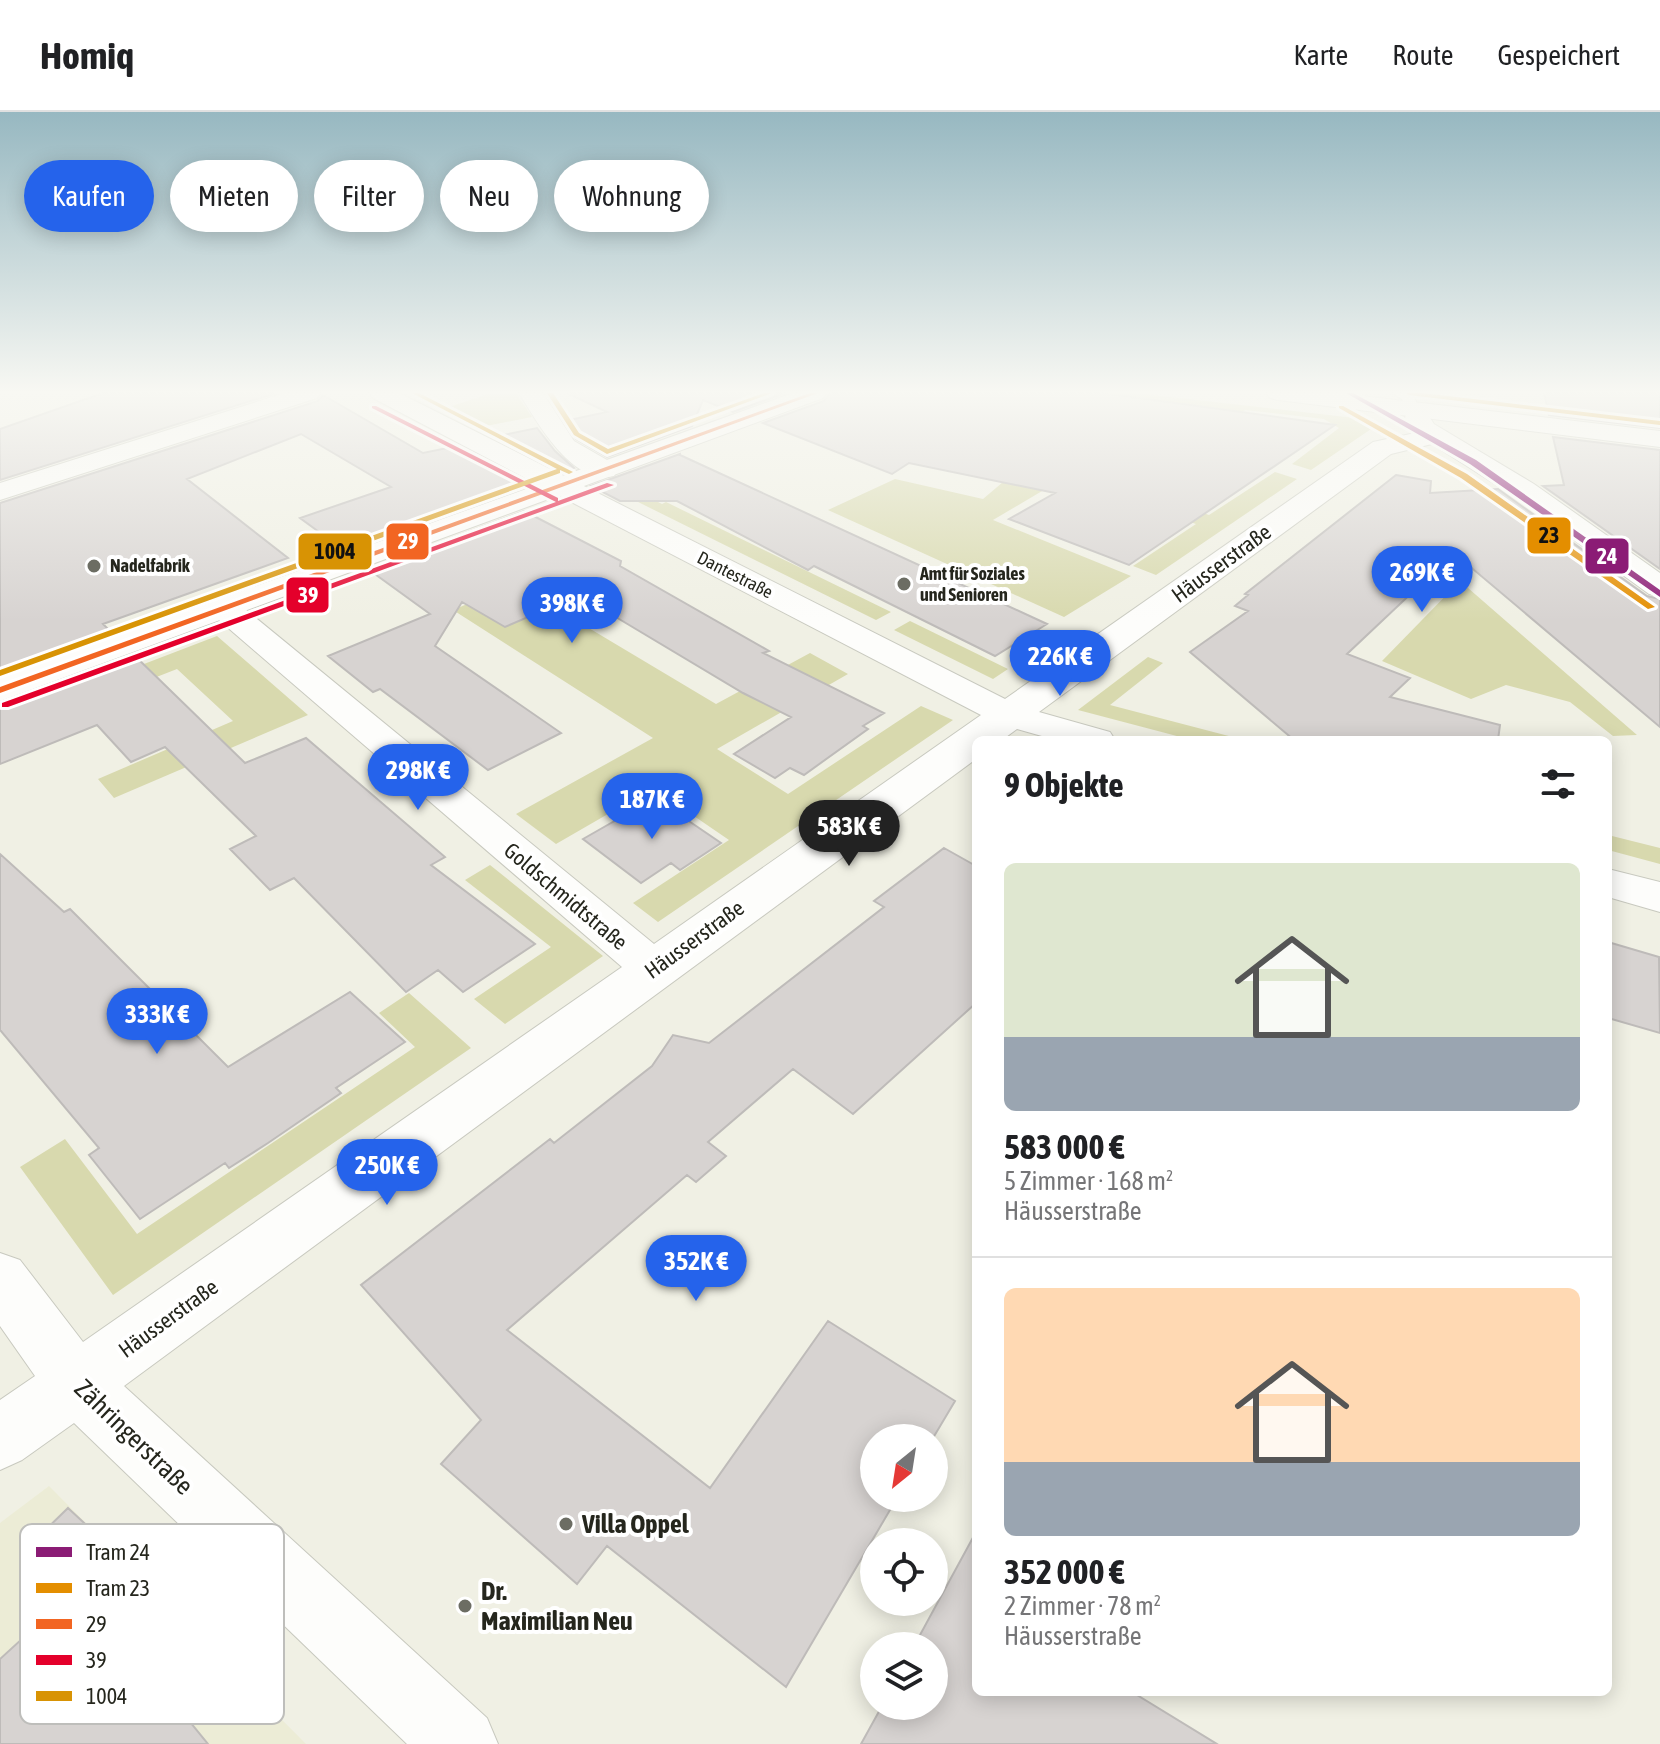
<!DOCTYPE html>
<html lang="de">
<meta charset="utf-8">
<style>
:root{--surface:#fff;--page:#f6f6f6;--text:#202124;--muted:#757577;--line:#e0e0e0;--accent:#2563eb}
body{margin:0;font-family:"Asap Condensed",sans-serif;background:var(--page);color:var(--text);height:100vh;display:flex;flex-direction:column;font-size:30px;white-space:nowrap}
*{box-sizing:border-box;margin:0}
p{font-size:26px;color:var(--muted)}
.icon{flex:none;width:44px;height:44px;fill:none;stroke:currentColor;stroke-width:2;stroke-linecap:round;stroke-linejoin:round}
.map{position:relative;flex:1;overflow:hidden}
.drawer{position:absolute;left:972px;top:624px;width:640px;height:960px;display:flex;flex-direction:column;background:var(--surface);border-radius:12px;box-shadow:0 4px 20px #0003}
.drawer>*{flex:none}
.guide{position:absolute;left:24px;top:48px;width:760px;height:72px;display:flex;gap:16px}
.needle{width:52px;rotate:210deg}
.controls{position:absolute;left:860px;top:1312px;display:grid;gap:16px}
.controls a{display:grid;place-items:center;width:88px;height:88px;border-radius:50%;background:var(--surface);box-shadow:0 4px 20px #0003;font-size:40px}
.price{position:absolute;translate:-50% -68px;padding:0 18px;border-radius:28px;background:var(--accent);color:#fff;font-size:26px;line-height:52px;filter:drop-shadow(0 2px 4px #0008)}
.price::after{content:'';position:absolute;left:50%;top:48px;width:24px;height:18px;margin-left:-12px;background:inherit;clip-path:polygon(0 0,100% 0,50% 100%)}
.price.active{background:#222;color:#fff}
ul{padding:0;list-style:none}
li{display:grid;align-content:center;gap:16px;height:424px;padding:0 32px}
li+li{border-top:2px solid var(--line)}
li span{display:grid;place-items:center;height:248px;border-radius:12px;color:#555}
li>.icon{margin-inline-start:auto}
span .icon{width:144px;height:144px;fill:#fffc;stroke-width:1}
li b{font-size:34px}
h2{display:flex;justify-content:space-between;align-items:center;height:96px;padding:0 32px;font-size:34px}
.pill{padding:0 28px;border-radius:36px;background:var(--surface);box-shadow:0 4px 20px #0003;font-size:28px;line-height:72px}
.pill.active{background:var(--accent);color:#fff}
header{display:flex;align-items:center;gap:48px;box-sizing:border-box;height:112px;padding:0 40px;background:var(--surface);border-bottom:2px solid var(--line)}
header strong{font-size:38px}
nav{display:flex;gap:44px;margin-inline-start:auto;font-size:28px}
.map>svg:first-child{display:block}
.built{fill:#ececd6}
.green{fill:#d8d9ae}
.building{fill:#d7d3d1;stroke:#bebbb9;stroke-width:2}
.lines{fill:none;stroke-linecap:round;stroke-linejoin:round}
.service-casing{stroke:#c8c9bf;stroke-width:2}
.minor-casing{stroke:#c8c9bf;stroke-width:2}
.tertiary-casing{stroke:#c8c9bf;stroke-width:2}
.secondary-casing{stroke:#c8c9bf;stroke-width:2}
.service{fill:#fdfdfb;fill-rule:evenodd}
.minor{fill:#fdfdfb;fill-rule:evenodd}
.tertiary{fill:#fdfdfb;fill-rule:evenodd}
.secondary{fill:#fdfdfb;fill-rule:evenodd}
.bus-1-casing{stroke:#fff;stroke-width:6}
.bus-2-casing{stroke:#fff;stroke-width:6}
.bus-3-casing{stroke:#fff;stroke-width:6}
.bus-1{fill:#f26522;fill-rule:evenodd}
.bus-2{fill:#e4002b;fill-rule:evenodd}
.bus-3{fill:#d89304;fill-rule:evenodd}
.tram-1-casing{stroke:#fff;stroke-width:6}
.tram-2-casing{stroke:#fff;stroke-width:6}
.tram-1{fill:#8b1c75;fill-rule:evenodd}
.tram-2{fill:#e48e00;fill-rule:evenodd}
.poi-dot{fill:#6c6d63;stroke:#fff;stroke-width:3}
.labels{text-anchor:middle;stroke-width:8;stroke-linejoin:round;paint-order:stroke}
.far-poi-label{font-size:18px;font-weight:bold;fill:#25261d;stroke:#fff;text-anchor:start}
.far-street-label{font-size:18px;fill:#25261d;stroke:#fff}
.street-label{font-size:22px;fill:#25261d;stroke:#fff}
.near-street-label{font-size:26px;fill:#25261d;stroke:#fff}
.near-poi-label{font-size:26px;font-weight:bold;fill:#25261d;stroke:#fff;text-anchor:start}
.key{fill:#fff;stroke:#bebebb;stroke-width:2}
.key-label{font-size:22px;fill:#25261d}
.line-badge{stroke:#fff;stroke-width:3}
.badge-label{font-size:22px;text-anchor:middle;font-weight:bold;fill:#fff}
.pale-badge-label{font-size:22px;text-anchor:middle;font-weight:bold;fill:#111}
</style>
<header>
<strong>Homiq</strong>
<nav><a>Karte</a><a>Route</a><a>Gespeichert</a></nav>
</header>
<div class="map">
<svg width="1660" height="1632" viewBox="0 0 1660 1632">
<rect width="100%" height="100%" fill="#f0f0e4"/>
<!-- built -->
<path class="built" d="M 49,1374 L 306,1632 L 0,1632 L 0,1411 Z"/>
<!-- green -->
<path class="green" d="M 516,281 L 532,305 L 481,315 L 443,297 L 488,282 Z
M 1097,281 L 1135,281 L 1355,306 L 1372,310 L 1374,315 L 1311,358 L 1292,352 L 1339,316 L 1324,307 L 1245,298 L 1125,374 L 1209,403 L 1275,360 L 1297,367 L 1156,463 L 1133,454 L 1196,412 L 1064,366 L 993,408 L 1131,464 L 1064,505 L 828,398 L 895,367 L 983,387 L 1081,304 L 1179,319 L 1192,293 Z
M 638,380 L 662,392 L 666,390 L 891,500 L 876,508 L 628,385 Z
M 1460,469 L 1637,623 L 1613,624 L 1570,590 L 1506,573 L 1471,587 L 1382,549 Z
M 515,472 L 716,592 L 810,541 L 848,562 L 717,637 L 788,682 L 921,594 L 953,608 L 658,810 L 633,791 L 729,728 L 653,676 L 556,732 L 516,702 L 653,626 L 453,498 Z
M 910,509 L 1008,557 L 993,567 L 894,518 Z
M 217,524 L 308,603 L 114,686 L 98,667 L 233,609 L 177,557 L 49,607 L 37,593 Z
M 1148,545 L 1163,551 L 1110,593 L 1244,628 L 1192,628 L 1078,598 Z
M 1608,723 L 1660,736 L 1660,752 L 1608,738 Z
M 490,753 L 603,844 L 505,912 L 474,887 L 551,835 L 465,768 Z
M 409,881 L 471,936 L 113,1183 L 20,1055 L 65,1027 L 137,1122 L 415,935 L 379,901 Z"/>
<!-- building -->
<path class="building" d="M 103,281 L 276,281 L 0,368 L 0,317 Z
M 567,281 L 785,281 L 733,300 L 703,288 L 692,314 L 607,345 L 576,327 L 565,309 L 607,300 Z
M 830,281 L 1102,281 L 1335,313 L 1129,453 L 1009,407 L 1055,381 L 909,351 L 892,362 L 763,311 L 824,289 Z
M 1544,281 L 1660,281 L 1660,316 L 1549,303 Z
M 323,283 L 423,341 L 457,334 L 531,372 L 345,439 L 300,406 L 391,375 L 301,322 L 187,367 L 288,446 L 103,512 L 113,522 L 0,563 L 0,391 L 318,289 Z
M 537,316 L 555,339 L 574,356 L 563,360 L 494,325 Z
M 1553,325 L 1660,338 L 1660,457 L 1543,374 L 1564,373 Z
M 680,342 L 680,343 L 1047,512 L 995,544 L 814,454 L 808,458 L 677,389 L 620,389 L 591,374 Z
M 1396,363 L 1431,369 L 1430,381 L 1498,377 L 1647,484 L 1660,487 L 1660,615 L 1454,441 L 1347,542 L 1410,566 L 1390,585 L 1500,613 L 1498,628 L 1294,628 L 1190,540 L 1248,499 L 1235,494 L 1248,483 L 1245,482 Z
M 524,399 L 621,449 L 620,454 L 769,539 L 763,541 L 884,601 L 863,614 L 868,617 L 804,663 L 790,656 L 775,666 L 734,642 L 791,605 L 743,581 L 579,483 L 505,515 L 462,490 L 435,534 L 561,621 L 488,658 L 380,577 L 373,580 L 328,544 L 430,502 L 368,457 Z
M 134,543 L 245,651 L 306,626 L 445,745 L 431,753 L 535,832 L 463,880 L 438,858 L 406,880 L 294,766 L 270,778 L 230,737 L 256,724 L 165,635 L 131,650 L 97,613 L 0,652 L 0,592 Z
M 655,686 L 721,731 L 680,758 L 671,751 L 641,771 L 583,727 Z
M 944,736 L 976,754 L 976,891 L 853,1002 L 793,957 L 708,1030 L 726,1044 L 696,1070 L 687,1063 L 507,1218 L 710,1376 L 828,1209 L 955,1289 L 933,1326 L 874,1326 L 874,1386 L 897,1386 L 786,1575 L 607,1434 L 577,1472 L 441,1352 L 481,1308 L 361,1173 L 550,1027 L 554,1031 L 652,954 L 673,923 L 709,931 L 884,795 L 874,789 Z
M 0,742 L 64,800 L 70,797 L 228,955 L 350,880 L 405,930 L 336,976 L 341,981 L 268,1031 L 229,1056 L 225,1051 L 140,1107 L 89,1043 L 99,1036 L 0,918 Z
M 1608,830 L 1659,845 L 1660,921 L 1608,906 Z
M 68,1396 L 110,1435 L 75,1472 L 32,1431 Z
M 976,1420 L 976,1580 L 1132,1580 L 1217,1632 L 861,1632 L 882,1594 L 934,1594 L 934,1534 L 914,1534 Z
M 58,1494 L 132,1590 L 155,1567 L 208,1632 L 0,1632 L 0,1547 Z"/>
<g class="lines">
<defs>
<path id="service" d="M 1392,281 L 1413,282 L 1419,297 L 1417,300 L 1407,300 L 1402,287 Z"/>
<path id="minor" d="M 285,281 L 321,281 L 317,286 L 0,388 L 0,371 Z
M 1417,298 L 1426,300 L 1434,312 L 1534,372 L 1660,461 L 1660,484 L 1649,482 L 1514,384 L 1432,332 L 1391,342 L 1039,600 L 1110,620 L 1115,628 L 1056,628 L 1017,617 L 1002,628 L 976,628 L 976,647 L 124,1274 L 487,1606 L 498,1632 L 407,1632 L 74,1311 L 22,1348 L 0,1358 L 0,1288 L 35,1264 L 0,1214 L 0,1141 L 20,1148 L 83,1230 L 622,855 L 212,502 L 207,495 L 212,488 L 223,485 L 234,488 L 654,832 L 981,603 L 552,380 L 548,374 L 552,368 L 562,366 L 572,368 L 1005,587 L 1373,330 L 1415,321 L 1405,305 L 1408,300 Z
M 1608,757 L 1660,770 L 1660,800 L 1608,785 Z"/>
<path id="tertiary" d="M 369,281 L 399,281 L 572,368 L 576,374 L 572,380 L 562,382 L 552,380 L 373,286 Z
M 519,281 L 543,281 L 574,329 L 614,352 L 618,358 L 614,364 C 572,374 537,310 519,281 Z"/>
<path id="secondary" d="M 793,281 L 827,281 L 823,286 L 0,589 L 0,566 Z
M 1266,281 L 1336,281 L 1660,319 L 1660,335 L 1278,288 L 1270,286 Z"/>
</defs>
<!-- service casing -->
<use href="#service" class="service-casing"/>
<!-- minor casing -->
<use href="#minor" class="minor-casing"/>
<!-- tertiary casing -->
<use href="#tertiary" class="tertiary-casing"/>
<!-- secondary casing -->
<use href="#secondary" class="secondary-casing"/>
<!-- service -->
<use href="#service" class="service"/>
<!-- minor -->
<use href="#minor" class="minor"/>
<!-- tertiary -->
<use href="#tertiary" class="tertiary"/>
<!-- secondary -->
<use href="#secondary" class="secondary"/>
<defs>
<path id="bus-1" d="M 810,281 L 818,281 L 0,581 L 0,575 Z"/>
<path id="bus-2" d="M 372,294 L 376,294 L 558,386 L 558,389 L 607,371 L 614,373 L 8,595 L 2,595 L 2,591 L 556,390 L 372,296 Z"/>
<path id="bus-3" d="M 412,281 L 419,281 L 573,360 L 569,362 L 560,358 L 560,361 L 0,564 L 0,558 L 557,357 Z
M 547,281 L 553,281 L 579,321 L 608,337 L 764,281 L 772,281 L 607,342 L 574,323 Z
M 1406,281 L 1423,281 L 1660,309 L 1660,313 L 1409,283 Z"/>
</defs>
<!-- bus-1 casing -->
<use href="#bus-1" class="bus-1-casing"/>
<!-- bus-2 casing -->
<use href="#bus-2" class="bus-2-casing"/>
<!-- bus-3 casing -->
<use href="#bus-3" class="bus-3-casing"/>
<!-- bus-1 -->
<use href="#bus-1" class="bus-1"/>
<!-- bus-2 -->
<use href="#bus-2" class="bus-2"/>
<!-- bus-3 -->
<use href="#bus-3" class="bus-3"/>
<defs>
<path id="tram-1" d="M 1346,281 L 1353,281 L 1476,348 L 1660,478 L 1660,485 L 1470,352 Z"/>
<path id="tram-2" d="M 1339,294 L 1343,294 L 1467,362 L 1655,495 L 1648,497 L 1461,366 L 1339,296 Z"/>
</defs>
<!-- tram-1 casing -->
<use href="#tram-1" class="tram-1-casing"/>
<!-- tram-2 casing -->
<use href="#tram-2" class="tram-2-casing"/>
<!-- tram-1 -->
<use href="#tram-1" class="tram-1"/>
<!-- tram-2 -->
<use href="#tram-2" class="tram-2"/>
</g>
<!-- sky -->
<linearGradient id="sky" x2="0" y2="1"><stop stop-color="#97b8c1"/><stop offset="0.55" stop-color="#f8f8f3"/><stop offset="1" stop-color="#f8f8f3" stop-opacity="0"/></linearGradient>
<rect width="1660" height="509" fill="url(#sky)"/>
<!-- markers -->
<g class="poi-dot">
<circle cx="94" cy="454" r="8"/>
<circle cx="904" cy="472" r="8"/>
<circle cx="566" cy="1412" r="8"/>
<circle cx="465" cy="1494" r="8"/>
</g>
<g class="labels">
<!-- far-poi labels -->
<g class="far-poi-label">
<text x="110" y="460">Nadelfabrik</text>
<text x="920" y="468">Amt für Soziales<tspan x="920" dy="21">und Senioren</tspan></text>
</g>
<!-- far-street labels -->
<g class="far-street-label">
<text transform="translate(735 463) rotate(27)" y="6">Dantestraße</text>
</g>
<!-- street labels -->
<g class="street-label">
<text transform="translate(1221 451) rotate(-36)" y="8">Häusserstraße</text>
<text transform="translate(566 784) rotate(40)" y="8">Goldschmidtstraße</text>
<text transform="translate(694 827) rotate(-36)" y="8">Häusserstraße</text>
<text transform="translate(168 1206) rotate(-36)" y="8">Häusserstraße</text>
</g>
<!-- near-street labels -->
<g class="near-street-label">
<text transform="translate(134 1325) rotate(44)" y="9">Zähringerstraße</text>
</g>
<!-- near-poi labels -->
<g class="near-poi-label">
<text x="582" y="1421">Villa Oppel</text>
<text x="481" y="1488">Dr.<tspan x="481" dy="30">Maximilian Neu</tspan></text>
</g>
</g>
<!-- legend -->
<rect x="20" y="1412" width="264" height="200" rx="12" class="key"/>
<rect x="36" y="1435" width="36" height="10" fill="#8b1c75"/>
<rect x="36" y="1471" width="36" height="10" fill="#e48e00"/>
<rect x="36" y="1507" width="36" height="10" fill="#f26522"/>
<rect x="36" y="1543" width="36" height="10" fill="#e4002b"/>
<rect x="36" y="1579" width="36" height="10" fill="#d89304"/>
<g class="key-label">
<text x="86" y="1448">Tram 24</text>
<text x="86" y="1484">Tram 23</text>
<text x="86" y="1520">29</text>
<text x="86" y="1556">39</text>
<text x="86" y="1592">1004</text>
</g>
<g class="line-badge">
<rect x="1526" y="404" width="46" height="39" rx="8" fill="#e48e00"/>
<rect x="385" y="410" width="45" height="39" rx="8" fill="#f26522"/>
<rect x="297" y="420" width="76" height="39" rx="8" fill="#d89304"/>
<rect x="1584" y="425" width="46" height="38" rx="8" fill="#8b1c75"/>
<rect x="285" y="464" width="45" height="38" rx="8" fill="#e4002b"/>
</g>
<g class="badge-label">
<text x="408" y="437">29</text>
<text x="1607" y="452">24</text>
<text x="308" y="491">39</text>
</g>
<g class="pale-badge-label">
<text x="1549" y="431">23</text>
<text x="335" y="447">1004</text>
</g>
</svg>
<div class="controls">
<a><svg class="needle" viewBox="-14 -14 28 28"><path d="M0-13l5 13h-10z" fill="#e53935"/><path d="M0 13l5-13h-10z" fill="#757577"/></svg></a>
<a><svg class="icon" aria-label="locate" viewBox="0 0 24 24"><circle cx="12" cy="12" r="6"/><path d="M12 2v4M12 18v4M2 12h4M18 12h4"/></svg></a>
<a><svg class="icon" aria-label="layers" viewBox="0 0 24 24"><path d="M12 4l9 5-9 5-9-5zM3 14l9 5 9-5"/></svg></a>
</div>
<b class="price" style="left:1422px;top:502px">269K €</b>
<b class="price" style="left:572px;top:533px">398K €</b>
<b class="price" style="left:1060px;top:586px">226K €</b>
<b class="price" style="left:418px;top:700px">298K €</b>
<b class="price" style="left:652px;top:729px">187K €</b>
<b class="price active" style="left:849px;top:756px">583K €</b>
<b class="price" style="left:157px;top:944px">333K €</b>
<b class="price" style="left:387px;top:1095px">250K €</b>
<b class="price" style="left:696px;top:1191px">352K €</b>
<div class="guide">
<a class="pill active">Kaufen</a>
<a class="pill">Mieten</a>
<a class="pill">Filter</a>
<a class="pill">Neu</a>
<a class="pill">Wohnung</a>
</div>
<section class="drawer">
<h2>9 Objekte<svg class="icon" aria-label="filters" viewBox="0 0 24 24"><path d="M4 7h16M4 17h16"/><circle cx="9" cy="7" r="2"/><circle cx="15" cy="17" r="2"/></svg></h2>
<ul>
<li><span style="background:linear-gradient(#dfe7d0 70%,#9aa5b1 0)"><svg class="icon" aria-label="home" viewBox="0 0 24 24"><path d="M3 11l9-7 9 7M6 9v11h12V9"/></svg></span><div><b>583 000 €</b><p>5 Zimmer · 168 m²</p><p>Häusserstraße</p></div></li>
<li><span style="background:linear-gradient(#ffd9b3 70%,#9aa5b1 0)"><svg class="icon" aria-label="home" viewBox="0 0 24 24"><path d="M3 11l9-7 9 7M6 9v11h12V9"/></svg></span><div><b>352 000 €</b><p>2 Zimmer · 78 m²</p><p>Häusserstraße</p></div></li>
</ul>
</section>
</div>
